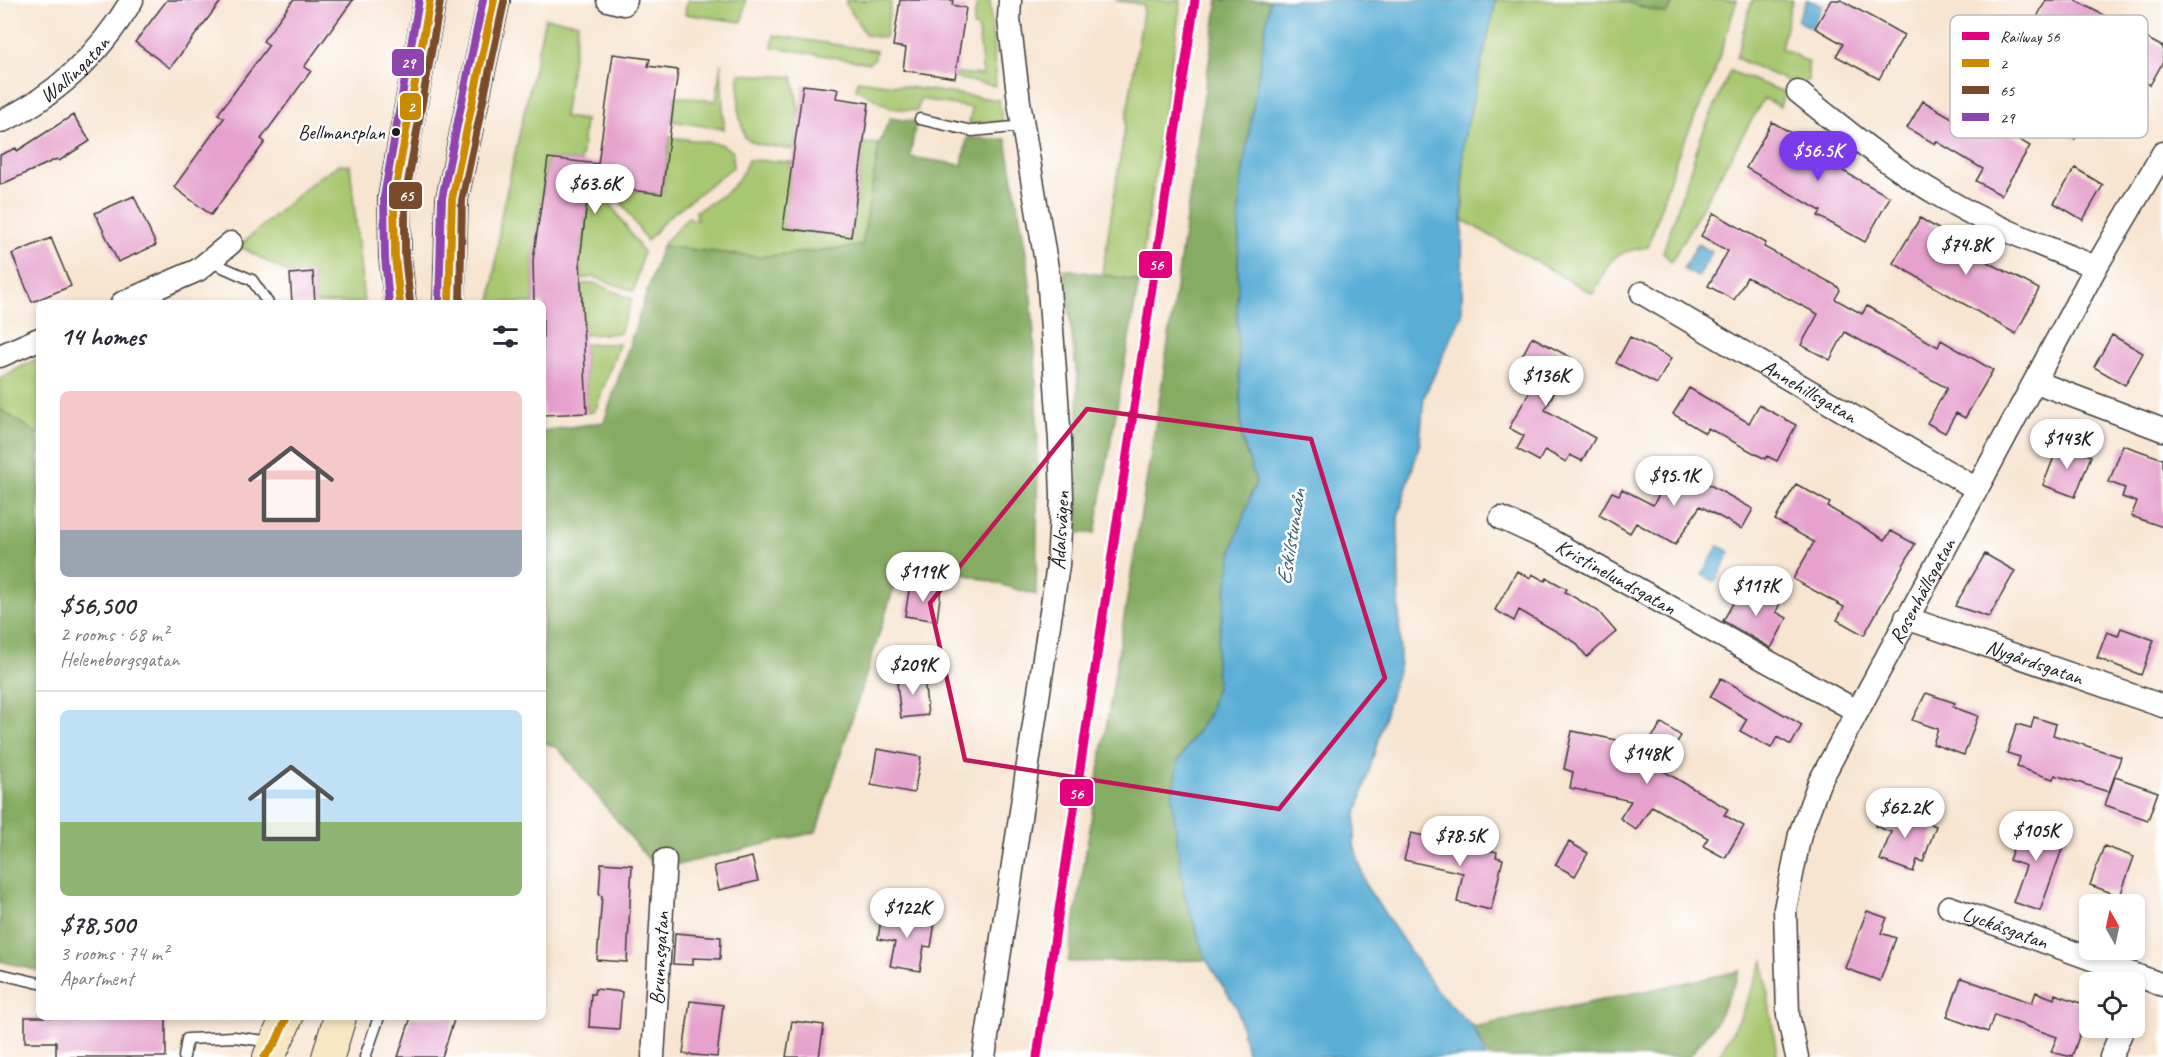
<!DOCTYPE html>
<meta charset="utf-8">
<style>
:root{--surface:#fff;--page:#f2f2f3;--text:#2b2b33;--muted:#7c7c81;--line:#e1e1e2;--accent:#7c3aed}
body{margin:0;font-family:Caveat,sans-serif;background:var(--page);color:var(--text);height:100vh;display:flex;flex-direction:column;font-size:22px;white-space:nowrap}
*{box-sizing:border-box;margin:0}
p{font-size:20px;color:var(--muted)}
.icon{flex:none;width:33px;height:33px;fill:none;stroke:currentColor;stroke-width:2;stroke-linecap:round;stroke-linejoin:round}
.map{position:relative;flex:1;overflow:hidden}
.sheet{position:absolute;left:36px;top:300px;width:510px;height:720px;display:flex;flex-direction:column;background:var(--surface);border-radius:9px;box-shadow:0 3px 9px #0003}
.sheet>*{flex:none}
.needle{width:39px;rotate:351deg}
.controls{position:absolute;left:2079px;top:894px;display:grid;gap:12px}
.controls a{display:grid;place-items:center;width:66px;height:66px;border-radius:9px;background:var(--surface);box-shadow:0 3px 9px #0003;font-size:30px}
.price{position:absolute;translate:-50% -51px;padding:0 14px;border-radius:21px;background:#fff;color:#222;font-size:20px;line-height:39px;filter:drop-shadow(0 2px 3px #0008)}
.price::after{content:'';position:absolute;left:50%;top:36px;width:18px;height:14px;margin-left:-9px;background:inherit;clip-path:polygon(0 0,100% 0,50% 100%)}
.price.on{background:var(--accent);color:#fff}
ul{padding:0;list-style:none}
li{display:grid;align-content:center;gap:12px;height:318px;padding:0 24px}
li+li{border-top:2px solid var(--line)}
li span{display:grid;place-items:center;height:186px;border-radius:9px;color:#555}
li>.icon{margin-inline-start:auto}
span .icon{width:108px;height:108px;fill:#fffc;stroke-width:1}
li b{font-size:26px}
h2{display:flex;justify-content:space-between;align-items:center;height:72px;padding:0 24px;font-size:26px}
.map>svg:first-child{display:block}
.green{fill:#a7c76f;stroke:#627246;stroke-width:1.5}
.forest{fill:#85ac62;stroke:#50643f;stroke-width:1.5}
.water{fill:#5aaed6;stroke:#3b6579;stroke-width:1.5}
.building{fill:#e6a1cd}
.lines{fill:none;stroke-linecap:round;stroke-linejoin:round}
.service-casing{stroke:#3d3a37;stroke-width:13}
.minor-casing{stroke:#3d3a37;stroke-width:25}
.secondary-casing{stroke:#3d3a37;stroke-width:34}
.service{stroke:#fff;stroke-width:10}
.minor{stroke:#fff;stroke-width:22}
.secondary{stroke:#f7e8c3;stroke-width:32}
.bus-1-casing{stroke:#fff;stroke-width:12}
.bus-2-casing{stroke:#fff;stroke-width:12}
.bus-3-casing{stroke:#fff;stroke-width:12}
.bus-1{stroke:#cb8a06;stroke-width:8}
.bus-2{stroke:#7a4b2a;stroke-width:8}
.bus-3{stroke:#8e44ad;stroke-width:8}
.rail-1-casing{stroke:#fff;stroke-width:14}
.rail-1{stroke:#e5007d;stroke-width:9}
.marked{fill:none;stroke:#c2185b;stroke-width:4.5;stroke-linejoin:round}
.bus-dot{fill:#1c1c1c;stroke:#fff;stroke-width:2}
.labels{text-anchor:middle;stroke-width:5;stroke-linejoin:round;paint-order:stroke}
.bus-label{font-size:20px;fill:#1c1c1c;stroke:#fff;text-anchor:end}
.street-label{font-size:21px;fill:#1c1c1c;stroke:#fff}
.water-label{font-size:22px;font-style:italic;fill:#385e70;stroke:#fff}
.key{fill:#fff;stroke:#bbb;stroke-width:1.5}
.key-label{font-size:16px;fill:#1c1c1c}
.line-badge{stroke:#fff;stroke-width:2}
.badge-label{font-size:16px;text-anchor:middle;font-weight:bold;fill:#fff}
</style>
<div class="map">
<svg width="2163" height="1057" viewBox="0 0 2163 1057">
<rect width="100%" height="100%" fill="#fff"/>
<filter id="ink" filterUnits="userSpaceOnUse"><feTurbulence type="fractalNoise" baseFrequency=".0167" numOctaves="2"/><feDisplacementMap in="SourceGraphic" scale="12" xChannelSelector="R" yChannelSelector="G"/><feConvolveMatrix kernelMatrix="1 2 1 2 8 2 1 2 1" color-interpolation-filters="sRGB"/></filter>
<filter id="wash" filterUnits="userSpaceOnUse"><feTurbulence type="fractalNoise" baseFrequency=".008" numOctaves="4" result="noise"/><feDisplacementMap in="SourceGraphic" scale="24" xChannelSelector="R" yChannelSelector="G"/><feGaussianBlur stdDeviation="1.35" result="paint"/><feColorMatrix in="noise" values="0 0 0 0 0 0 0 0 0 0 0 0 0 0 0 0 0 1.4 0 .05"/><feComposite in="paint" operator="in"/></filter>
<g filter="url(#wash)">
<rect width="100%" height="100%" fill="#f7e5d1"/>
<!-- green -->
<path class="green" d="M 687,0 L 746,0 L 742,22 L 685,14 Z
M 846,0 L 886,0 L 891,3 L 885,38 L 866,35 L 846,4 Z
M 977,0 L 990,0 L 996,86 L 955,78 L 956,73 L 983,75 L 978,28 L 973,27 Z
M 1115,0 L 1181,0 L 1139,281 L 1102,274 L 1144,5 Z
M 1496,0 L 1619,0 L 1666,14 L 1675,0 L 1737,0 L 1713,77 L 1677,157 L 1648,247 C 1608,253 1611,260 1593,294 L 1463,220 L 1463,143 Z
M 1752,0 L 1792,0 L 1781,48 L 1808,62 L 1808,80 L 1798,86 L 1736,58 Z
M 545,18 L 578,23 L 564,117 L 585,120 L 581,162 L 548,158 L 533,260 L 534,303 L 491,303 L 501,217 Z
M 774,35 L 876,51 L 875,58 L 869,63 L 772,47 Z
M 721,63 L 724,129 L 672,121 L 675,96 L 716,101 Z
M 1730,71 L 1784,92 L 1780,107 L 1764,98 L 1671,262 L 1663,252 L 1701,137 Z
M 739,74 L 793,77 L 799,112 L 794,150 L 757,144 L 745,138 L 739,114 Z
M 858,80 L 999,100 L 1003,123 L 969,123 L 972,108 L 920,99 L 917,111 L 891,108 L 856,89 Z
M 670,137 L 721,144 L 733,152 L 733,167 L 666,219 L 647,241 L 612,188 L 662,194 Z
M 864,143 L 879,144 L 862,246 L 759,257 L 662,246 L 688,217 L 697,220 L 696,211 C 722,197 738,188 748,160 L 792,162 L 784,228 L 851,237 Z
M 340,164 L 350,165 L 364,303 L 315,303 L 313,273 L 290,274 L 239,246 L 319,177 Z
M 588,193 L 604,194 L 643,252 L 634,291 L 594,277 L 581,279 L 580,260 Z
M 594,283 L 632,299 L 620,333 L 583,335 L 581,284 Z
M 584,344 L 619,344 L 595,411 L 587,413 Z
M 39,358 L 39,435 L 0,409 L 0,378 Z
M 1763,961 L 1777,1057 L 1718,1057 L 1740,1018 Z"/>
<!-- forest -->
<path class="forest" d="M 1218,0 L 1270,0 L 1240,190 L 1237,318 L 1242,439 L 1256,481 L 1233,547 L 1216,656 L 1217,684 L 1208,715 L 1178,761 L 1184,892 L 1206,960 L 1068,962 L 1162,384 Z
M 1619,0 L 1675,0 L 1666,14 Z
M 890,118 L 916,122 L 910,157 L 962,165 L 967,138 L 1006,139 C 1013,185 1024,230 1029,275 C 1040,381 1038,488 1036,595 L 904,556 L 816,832 L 681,864 L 654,866 L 558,748 L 543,742 L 543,431 L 604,422 L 662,246 L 759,257 L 862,246 L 879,144 Z
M 1064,269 L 1139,281 L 1095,533 L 1078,533 L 1078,385 Z
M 0,409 L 39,435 L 39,971 L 0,961 Z
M 1740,971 L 1717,1021 L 1689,1057 L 1489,1057 L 1473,1027 Z"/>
<!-- water -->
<path class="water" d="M 1270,0 L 1496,0 L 1463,143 L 1462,315 L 1424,397 L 1420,443 L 1398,517 L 1400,664 L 1356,816 L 1354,845 L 1366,886 L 1437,991 L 1473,1027 L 1486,1057 L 1248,1057 L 1237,1008 L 1206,960 L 1184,892 L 1172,798 L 1178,761 L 1208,715 L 1217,684 L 1216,656 L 1233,547 L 1256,481 L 1242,439 L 1237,318 L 1240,190 Z
M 1807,0 L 1823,5 L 1811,28 L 1797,20 Z
M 1698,244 L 1712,252 L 1698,277 L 1683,269 Z
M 1718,546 L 1730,552 L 1715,582 L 1702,575 Z"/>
<g id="blocks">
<!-- building -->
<path class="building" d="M 167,0 L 222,0 L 170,68 L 135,42 Z
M 293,0 L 353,0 L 304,67 L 311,71 L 261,139 L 265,142 L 211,215 L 174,187 L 224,118 L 218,114 L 269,45 L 263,41 Z
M 900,0 L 953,0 L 952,5 L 966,8 L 955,78 L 903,70 L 906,48 L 893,46 Z
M 1831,0 L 1841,0 L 1904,35 L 1879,79 L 1836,56 L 1843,44 L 1815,28 Z
M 2046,0 L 2075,0 L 2163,47 L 2163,62 L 2150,85 L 2108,61 L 2110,58 L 2036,19 Z
M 613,54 L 650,59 L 648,66 L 678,70 L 662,194 L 589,185 L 580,260 L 587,413 L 543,415 L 543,303 L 534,303 L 533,260 L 548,158 L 598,164 Z
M 803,85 L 838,89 L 836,98 L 869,103 L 851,237 L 783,228 Z
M 1923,101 L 1971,129 L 1979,116 L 2030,146 L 2001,195 L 1976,181 L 1983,169 L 1936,141 L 1935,144 L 1907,128 Z
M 2067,106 L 2087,117 L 2075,139 L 2055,128 Z
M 73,115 L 90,141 L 59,161 L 57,159 L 0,185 L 0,155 L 16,148 L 17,151 Z
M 1772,122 L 1818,148 L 1814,155 L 1890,197 L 1865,242 L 1818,216 L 1821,211 L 1746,168 Z
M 2075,168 L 2103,185 L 2083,220 L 2054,203 Z
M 134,196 L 156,245 L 118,262 L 95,213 Z
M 1714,213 L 1766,243 L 1764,247 L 1837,286 L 1840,290 L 1835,299 L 1862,314 L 1867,306 L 1938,347 L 1941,340 L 1993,370 L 1965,418 L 1956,413 L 1945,433 L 1927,423 L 1947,388 L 1845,332 L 1830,360 L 1801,345 L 1818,314 L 1747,277 L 1734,300 L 1708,286 L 1728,251 L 1701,236 Z
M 1920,218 L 1965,245 L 1963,249 L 2039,289 L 2016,334 L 1893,263 Z
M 51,238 L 71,286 L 32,302 L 12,254 Z
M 313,272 L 315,303 L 292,303 L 290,274 Z
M 2112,335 L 2143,353 L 2125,385 L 2094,367 Z
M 1532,337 L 1572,358 L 1545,410 L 1595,438 L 1582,461 L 1570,455 L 1566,462 L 1545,450 L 1539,461 L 1517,449 L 1524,436 L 1509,428 L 1535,382 L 1514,372 Z
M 1630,337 L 1671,358 L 1657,384 L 1616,363 Z
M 1689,388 L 1749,423 L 1759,405 L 1796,425 L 1777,461 L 1767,456 L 1765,459 L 1708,428 L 1705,433 L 1673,414 Z
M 2059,444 L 2091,456 L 2075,497 L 2043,485 Z
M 2123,445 L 2163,459 L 2163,527 L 2131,516 L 2137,502 L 2122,497 L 2125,488 L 2109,482 Z
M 1676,466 L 1753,509 L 1742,529 L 1700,506 L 1675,545 L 1636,523 L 1630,533 L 1599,515 L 1612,492 L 1619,495 L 1622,489 L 1653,505 Z
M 1796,484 L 1830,503 L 1828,507 L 1885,540 L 1891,531 L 1915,544 L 1864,635 L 1837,620 L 1844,607 L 1793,579 L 1814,542 L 1775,520 Z
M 1985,554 L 2015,571 L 1989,617 L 1955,606 Z
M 1517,571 L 1530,578 L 1532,574 L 1545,581 L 1547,578 L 1567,589 L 1565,592 L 1598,611 L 1616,632 L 1587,657 L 1575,642 L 1519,610 L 1514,621 L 1495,610 Z
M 910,584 L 941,589 L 937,621 L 905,616 Z
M 1754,588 L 1780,603 L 1776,612 L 1787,618 L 1771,648 L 1723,621 L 1741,589 L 1750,595 Z
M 2121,628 L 2154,640 L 2141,675 L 2097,658 L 2107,632 L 2118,636 Z
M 923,668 L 928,715 L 901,718 L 897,683 Z
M 1721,678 L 1802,725 L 1791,745 L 1777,737 L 1771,748 L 1740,731 L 1747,719 L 1710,697 Z
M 1926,693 L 1955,703 L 1953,707 L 1978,716 L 1964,755 L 1933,744 L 1938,729 L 1912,720 Z
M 2034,717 L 2056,724 L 2053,735 L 2121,757 L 2109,792 L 2055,775 L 2053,779 L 2017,767 L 2020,757 L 2007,753 L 2017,724 L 2031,728 Z
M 1662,723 L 1681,736 L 1660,769 L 1728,809 L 1724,815 L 1744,826 L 1725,858 L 1703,846 L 1708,838 L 1652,806 L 1636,830 L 1620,818 L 1631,801 L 1570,788 L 1573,772 L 1564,769 L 1572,731 L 1646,746 Z
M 877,749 L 921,757 L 914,793 L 871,785 Z
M 2115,777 L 2158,792 L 2148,820 L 2105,805 Z
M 1883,806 L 1936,826 L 1923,862 L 1917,860 L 1913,872 L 1880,860 L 1891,832 L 1875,826 Z
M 2023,820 L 2067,835 L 2040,911 L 2013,902 L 2026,866 L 2009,860 Z
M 1411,833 L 1497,852 L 1496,857 L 1503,859 L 1491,910 L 1457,902 L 1463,873 L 1404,860 Z
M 1569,842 L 1588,853 L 1575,876 L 1555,865 Z
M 2104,846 L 2134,857 L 2120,896 L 2090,885 Z
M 752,857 L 758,881 L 719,890 L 714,866 Z
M 601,863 L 632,865 L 627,962 L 597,960 L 602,896 L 599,895 Z
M 1867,911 L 1887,918 L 1881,933 L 1896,938 L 1880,981 L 1845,968 Z
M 882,913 L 935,922 L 931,947 L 924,946 L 920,971 L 890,966 L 895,942 L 878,939 Z
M 675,933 L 721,937 L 720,959 L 693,958 L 693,965 L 673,964 Z
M 1961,978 L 2032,1003 L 2036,992 L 2054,999 L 2055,994 L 2089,1006 L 2072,1057 L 2051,1052 L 2057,1037 L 1994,1015 L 1988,1032 L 1947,1017 Z
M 595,989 L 622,992 L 619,1029 L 589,1027 L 591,994 L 594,994 Z
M 690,1001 L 723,1005 L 717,1057 L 683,1054 Z
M 25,1017 L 166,1017 L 166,1057 L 56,1057 L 56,1042 L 25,1042 Z
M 411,1017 L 455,1017 L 442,1057 L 398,1057 Z
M 792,1021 L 824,1025 L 819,1057 L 786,1057 Z"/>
</g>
</g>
<g filter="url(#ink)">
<use href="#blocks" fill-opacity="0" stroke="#3d3a37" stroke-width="1.5"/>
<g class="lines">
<defs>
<path id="service" d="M 920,119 L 972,131 L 1024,126
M 209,261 L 252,280 L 268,303
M 0,974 L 39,983
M 184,1057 L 187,1039 L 234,1037 L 273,1042
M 365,1057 L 379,1017"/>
<g id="minor">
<path d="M 608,0 L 624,4 L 626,0"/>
<path d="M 1798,92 C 1844,129 1890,167 1942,197 C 1990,226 2043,246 2096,267"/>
<path id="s1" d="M 0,122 C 57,96 100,53 132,0"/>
<path id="s2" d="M 1642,293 L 1975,488"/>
<path d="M 122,303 L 198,270 L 231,243"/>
<path d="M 0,356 L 39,339"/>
<path d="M 2036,382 L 2163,430"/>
<path id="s3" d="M 1501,518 L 1553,542 L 1855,710"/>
<path id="s4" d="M 1906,618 L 2163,706"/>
<path id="s5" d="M 1949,907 L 2163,985"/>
<path id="s6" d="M 653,1057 L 665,860"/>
<path id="s7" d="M 984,1057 L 1058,565 L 1062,497 L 1060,441 L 1048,274 L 1019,102 L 1009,19 L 1010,0"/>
<path id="s8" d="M 1797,1057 L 1788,1015 L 1785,909 L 1800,834 L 1819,783 L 2096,267 L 2163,153"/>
<path d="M 2111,1057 L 2123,1028"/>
</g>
<path id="secondary" d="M 400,303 L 395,257 L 394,198 L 430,0
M 449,303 L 452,199 L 494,0
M 269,1057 L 287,1017
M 328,1057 L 340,1017"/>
</defs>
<!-- service casing -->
<use href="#service" class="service-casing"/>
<!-- minor casing -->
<use href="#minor" class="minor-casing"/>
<!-- secondary casing -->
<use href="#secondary" class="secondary-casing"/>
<!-- service -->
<use href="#service" class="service"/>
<!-- minor -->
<use href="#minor" class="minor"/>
<!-- secondary -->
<use href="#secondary" class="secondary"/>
<defs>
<path id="bus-1" d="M 400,303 L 395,257 L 394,198 L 430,0
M 449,303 L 452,199 L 494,0
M 264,1057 L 276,1042 L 287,1017"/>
<path id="bus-2" d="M 410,302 L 405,256 L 405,199 L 440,2
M 460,303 L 462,200 L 504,2"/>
<path id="bus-3" d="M 389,303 L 385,257 L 384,197 L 419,0
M 439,303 L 442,198 L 483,0"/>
</defs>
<!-- bus-1 casing -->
<use href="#bus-1" class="bus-1-casing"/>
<!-- bus-2 casing -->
<use href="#bus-2" class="bus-2-casing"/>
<!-- bus-3 casing -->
<use href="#bus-3" class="bus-3-casing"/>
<!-- bus-1 -->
<use href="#bus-1" class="bus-1"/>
<!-- bus-2 -->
<use href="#bus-2" class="bus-2"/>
<!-- bus-3 -->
<use href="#bus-3" class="bus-3"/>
<defs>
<path id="rail-1" d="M 1037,1057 L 1195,0"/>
</defs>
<!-- rail-1 casing -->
<use href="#rail-1" class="rail-1-casing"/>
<!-- rail-1 -->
<use href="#rail-1" class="rail-1"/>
</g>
</g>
<!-- marked area -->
<path class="marked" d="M 1087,409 L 1311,439 L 1385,678 L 1279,809 L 965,760 L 930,603 Z"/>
<!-- markers -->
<circle class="bus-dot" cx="396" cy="132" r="5"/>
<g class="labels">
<!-- bus labels -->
<g class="bus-label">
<text x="385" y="139">Bellmansplan</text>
</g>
<!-- street labels -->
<g class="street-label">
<text dy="7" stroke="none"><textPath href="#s1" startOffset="92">Wallingatan</textPath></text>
<text dy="7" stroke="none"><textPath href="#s2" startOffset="194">Annehillsgatan</textPath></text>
<text dy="7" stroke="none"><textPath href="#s7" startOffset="532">Ådalsvägen</textPath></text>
<text dy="7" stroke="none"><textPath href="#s3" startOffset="129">Kristinelundsgatan</textPath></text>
<text dy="7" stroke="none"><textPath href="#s8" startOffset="498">Rosenhällsgatan</textPath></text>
<text dy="7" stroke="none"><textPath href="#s4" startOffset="136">Nygårdsgatan</textPath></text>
<text dy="7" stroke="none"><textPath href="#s5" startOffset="60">Lyckåsgatan</textPath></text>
<text dy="7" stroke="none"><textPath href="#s6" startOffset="99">Brunnsgatan</textPath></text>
</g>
<!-- water labels -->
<g class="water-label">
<text transform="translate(1290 537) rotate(-81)" y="8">Eskilstunaån</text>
</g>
</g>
<!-- legend -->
<rect x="1950" y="15" width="198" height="123" rx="9" class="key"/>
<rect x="1962" y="32" width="27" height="8" fill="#e5007d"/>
<rect x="1962" y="59" width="27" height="8" fill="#cb8a06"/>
<rect x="1962" y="86" width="27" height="8" fill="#7a4b2a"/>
<rect x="1962" y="113" width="27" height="8" fill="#8e44ad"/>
<g class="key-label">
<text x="2000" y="42">Railway 56</text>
<text x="2000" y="69">2</text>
<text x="2000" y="96">65</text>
<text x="2000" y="123">29</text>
</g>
<g class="line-badge">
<rect x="391" y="48" width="34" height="29" rx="6" fill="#8e44ad"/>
<rect x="399" y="92" width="23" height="29" rx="6" fill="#cb8a06"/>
<rect x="388" y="181" width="35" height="29" rx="6" fill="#7a4b2a"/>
<rect x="1138" y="250" width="35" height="29" rx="6" fill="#e5007d"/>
<rect x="1059" y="778" width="35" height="29" rx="6" fill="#e5007d"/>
</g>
<g class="badge-label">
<text x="408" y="68">29</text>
<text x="411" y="112">2</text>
<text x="406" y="201">65</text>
<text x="1156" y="270">56</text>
<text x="1076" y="799">56</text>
</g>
</svg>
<div class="controls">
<a><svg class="needle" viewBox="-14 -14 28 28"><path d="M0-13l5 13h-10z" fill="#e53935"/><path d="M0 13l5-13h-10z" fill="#7c7c81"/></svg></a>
<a><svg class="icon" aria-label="locate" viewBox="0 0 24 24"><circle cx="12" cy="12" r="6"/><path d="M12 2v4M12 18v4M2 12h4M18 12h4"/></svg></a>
</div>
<b class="price on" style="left:1818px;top:182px">$56.5K</b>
<b class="price" style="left:595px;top:215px">$63.6K</b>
<b class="price" style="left:1966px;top:276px">$74.8K</b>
<b class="price" style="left:1546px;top:407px">$136K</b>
<b class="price" style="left:2067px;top:470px">$143K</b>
<b class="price" style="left:1674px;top:507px">$95.1K</b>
<b class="price" style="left:923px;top:603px">$119K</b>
<b class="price" style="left:1756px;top:617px">$117K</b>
<b class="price" style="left:913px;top:696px">$209K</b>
<b class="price" style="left:1647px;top:785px">$148K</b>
<b class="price" style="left:1905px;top:839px">$62.2K</b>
<b class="price" style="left:2036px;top:862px">$105K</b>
<b class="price" style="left:1460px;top:867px">$78.5K</b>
<b class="price" style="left:907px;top:939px">$122K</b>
<section class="sheet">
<h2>14 homes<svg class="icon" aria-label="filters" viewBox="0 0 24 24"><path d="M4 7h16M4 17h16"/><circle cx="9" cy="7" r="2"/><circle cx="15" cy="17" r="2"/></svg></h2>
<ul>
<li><span style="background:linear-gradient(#f6c9c9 75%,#9aa5b1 0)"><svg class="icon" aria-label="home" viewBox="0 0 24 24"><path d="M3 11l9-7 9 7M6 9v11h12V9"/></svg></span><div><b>$56,500</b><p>2 rooms · 68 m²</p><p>Heleneborgsgatan</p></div></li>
<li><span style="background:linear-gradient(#bfe0f5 60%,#8fb573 0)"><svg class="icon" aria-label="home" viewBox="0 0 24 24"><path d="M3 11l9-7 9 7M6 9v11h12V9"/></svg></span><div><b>$78,500</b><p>3 rooms · 74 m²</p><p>Apartment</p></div></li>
</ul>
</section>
</div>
